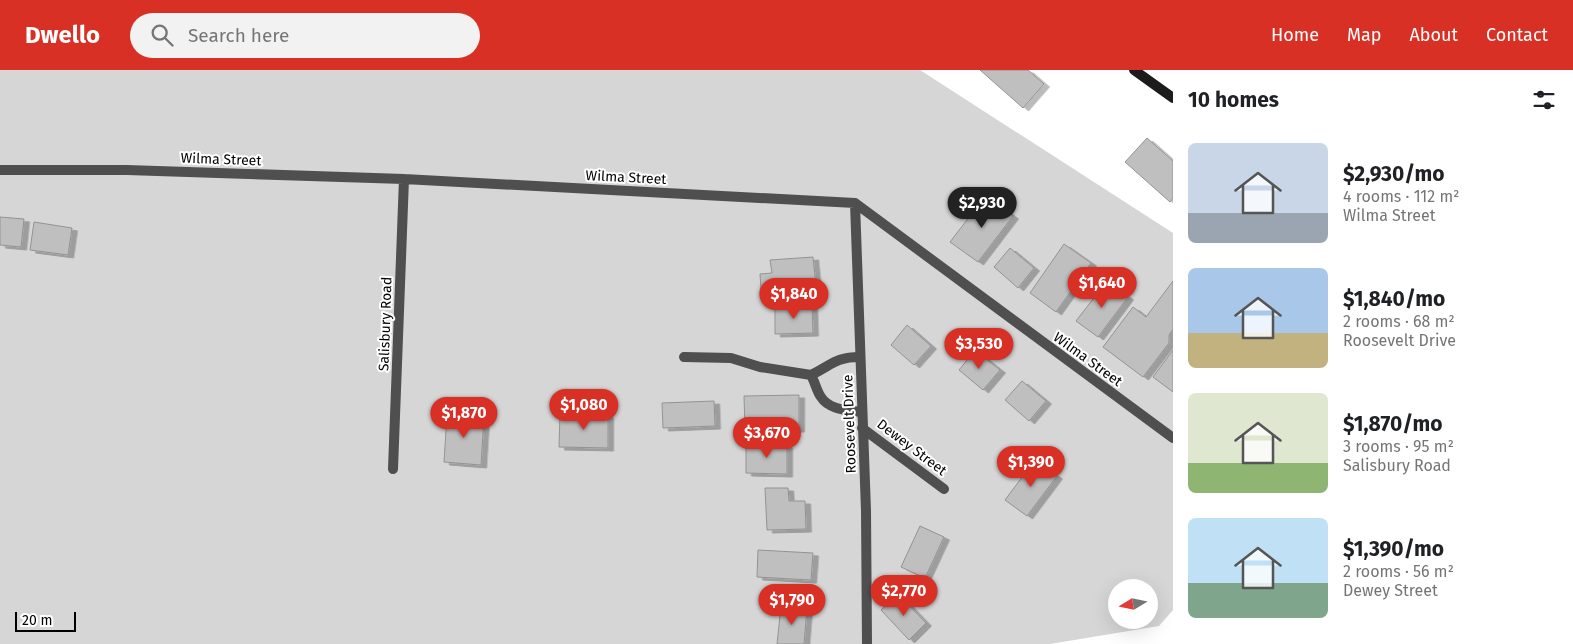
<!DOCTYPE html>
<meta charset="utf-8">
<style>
:root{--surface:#fff;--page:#f2f2f2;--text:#202124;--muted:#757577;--accent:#d93025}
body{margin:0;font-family:"Fira Sans",sans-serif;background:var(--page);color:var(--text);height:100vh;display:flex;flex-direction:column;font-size:19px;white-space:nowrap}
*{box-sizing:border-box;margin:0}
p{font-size:16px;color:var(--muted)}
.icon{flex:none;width:28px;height:28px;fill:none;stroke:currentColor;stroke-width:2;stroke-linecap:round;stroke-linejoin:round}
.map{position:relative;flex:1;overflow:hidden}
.panel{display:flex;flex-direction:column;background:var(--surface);width:400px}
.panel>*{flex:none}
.needle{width:32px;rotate:260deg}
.buttons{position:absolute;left:1108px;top:509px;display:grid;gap:10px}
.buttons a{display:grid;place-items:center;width:50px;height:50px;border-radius:50%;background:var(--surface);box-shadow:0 5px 20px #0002;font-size:25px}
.scale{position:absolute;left:15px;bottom:12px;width:61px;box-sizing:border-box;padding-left:5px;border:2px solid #000;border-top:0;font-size:14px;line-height:18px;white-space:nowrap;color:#000;-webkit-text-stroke:4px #fff;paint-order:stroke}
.price{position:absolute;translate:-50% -42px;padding:0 11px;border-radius:18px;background:var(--accent);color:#fff;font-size:16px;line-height:32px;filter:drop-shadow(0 1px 2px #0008)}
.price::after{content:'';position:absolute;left:50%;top:30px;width:15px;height:11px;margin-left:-8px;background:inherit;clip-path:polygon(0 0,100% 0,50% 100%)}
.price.current{background:#222;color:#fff}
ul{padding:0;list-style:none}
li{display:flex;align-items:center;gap:15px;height:125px;padding:0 15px}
li span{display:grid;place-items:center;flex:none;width:140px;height:100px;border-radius:8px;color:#555}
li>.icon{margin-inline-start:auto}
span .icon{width:60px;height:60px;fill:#fffc;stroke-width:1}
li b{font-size:21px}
h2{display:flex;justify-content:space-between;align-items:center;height:60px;padding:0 15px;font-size:21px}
header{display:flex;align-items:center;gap:30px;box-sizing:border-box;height:70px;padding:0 25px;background:var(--accent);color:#fff}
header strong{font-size:24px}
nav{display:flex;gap:28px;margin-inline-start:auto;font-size:18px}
.search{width:350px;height:45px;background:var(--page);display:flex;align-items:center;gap:12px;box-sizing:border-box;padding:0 18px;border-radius:28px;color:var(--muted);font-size:19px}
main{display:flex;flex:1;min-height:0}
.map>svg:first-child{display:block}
.green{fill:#d6d6d6;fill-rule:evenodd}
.building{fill:#bfbfbf;stroke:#939393;filter:url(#shadow)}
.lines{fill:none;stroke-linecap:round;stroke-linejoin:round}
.lane{stroke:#4f4f4f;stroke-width:10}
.street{stroke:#4f4f4f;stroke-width:10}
.secondary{stroke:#1c1c1c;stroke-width:10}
.labels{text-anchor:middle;stroke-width:4;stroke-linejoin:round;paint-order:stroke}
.street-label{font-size:14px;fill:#000;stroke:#fff}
</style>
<header>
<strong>Dwello</strong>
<div class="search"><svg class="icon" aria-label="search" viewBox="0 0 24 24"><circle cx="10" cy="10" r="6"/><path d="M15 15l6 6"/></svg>Search here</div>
<nav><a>Home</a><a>Map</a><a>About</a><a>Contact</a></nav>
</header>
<main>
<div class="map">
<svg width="1173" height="574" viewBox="0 0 1173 574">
<defs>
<filter id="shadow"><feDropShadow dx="5.5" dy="3" stdDeviation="0" flood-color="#0004"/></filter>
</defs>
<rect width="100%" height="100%" fill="#fff"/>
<!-- green -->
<path class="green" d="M 0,0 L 920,0 L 1173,163 L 1173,540 L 1159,556 L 1050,574 L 0,574 ZM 1116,518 L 1149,518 L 1149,550 L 1116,550 Z"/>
<!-- building -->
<path class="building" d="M 980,0 L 1028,0 L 1044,14 L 1023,38 Z
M 1147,68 L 1173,91 L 1173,128 L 1170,132 L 1125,92 Z
M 986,125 L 1013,146 L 978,192 L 950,172 Z
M 0,147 L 24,149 L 21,177 L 0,175 Z
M 34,152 L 72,158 L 68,185 L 30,180 Z
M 1064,174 L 1091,193 L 1056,242 L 1030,223 Z
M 1010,178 L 1034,198 L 1018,218 L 994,197 Z
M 813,187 L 816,216 L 761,220 L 760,204 L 772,203 L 770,190 Z
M 1107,211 L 1128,227 L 1098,267 L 1076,251 Z
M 1173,211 L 1173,259 L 1169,265 L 1169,273 L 1143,307 L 1103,277 L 1133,237 L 1146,247 Z
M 812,236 L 813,263 L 775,264 L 775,237 Z
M 907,255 L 931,276 L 914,295 L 891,275 Z
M 975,280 L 1000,300 L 983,320 L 959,300 Z
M 1173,280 L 1173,322 L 1153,307 Z
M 1022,311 L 1046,331 L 1029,351 L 1005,330 Z
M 799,325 L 799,359 L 745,359 L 744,326 Z
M 714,331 L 715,356 L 663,358 L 662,333 Z
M 447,344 L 484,347 L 481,395 L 444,392 Z
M 560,344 L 608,345 L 608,378 L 559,377 Z
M 746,375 L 787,375 L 787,404 L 746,403 Z
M 1035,390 L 1057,406 L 1027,446 L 1005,430 Z
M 765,418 L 788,418 L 789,431 L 805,431 L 806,459 L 767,460 Z
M 920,456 L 944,467 L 925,508 L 901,497 Z
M 758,480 L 813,483 L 811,510 L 757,507 Z
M 898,524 L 926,553 L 909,570 L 881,540 Z
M 781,536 L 807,538 L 804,574 L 777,574 Z"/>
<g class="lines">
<!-- lane -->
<path class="lane" d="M 684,287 L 731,288 L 760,297 L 811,305 C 815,312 817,322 821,327 C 829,340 848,340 862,342
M 811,305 C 832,295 835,287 860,287"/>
<!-- street -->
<path class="street" d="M 0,100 L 127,100 L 404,109 L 855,133 L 1173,368
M 855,133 L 866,441 L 867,574
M 862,358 L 944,419
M 393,399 L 404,109"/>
<!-- secondary -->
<path class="secondary" d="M 1134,0 L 1173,28"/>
</g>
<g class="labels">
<!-- street labels -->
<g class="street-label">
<text transform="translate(221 89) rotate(2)" y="5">Wilma Street</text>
<text transform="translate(626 107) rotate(3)" y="5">Wilma Street</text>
<text transform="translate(385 254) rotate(-88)" y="5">Salisbury Road</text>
<text transform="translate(1088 289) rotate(36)" y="5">Wilma Street</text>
<text transform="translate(849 354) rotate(-92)" y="5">Roosevelt Drive</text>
<text transform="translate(912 377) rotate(37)" y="5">Dewey Street</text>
</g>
</g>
</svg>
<div class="buttons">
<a><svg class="needle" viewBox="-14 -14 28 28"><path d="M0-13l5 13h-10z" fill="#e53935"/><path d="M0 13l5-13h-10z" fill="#757577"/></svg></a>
</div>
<div class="scale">20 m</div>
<b class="price current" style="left:982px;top:159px">$2,930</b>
<b class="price" style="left:1102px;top:239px">$1,640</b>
<b class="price" style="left:794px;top:250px">$1,840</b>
<b class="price" style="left:979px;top:300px">$3,530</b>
<b class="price" style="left:584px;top:361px">$1,080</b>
<b class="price" style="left:464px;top:369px">$1,870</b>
<b class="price" style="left:767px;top:389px">$3,670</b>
<b class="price" style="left:1031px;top:418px">$1,390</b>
<b class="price" style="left:904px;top:547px">$2,770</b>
<b class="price" style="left:792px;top:556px">$1,790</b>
</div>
<section class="panel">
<h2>10 homes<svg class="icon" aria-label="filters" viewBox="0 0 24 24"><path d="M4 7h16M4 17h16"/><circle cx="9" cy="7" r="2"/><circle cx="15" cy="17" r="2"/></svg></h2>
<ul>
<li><span style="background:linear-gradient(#c9d6e8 70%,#9aa5b1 0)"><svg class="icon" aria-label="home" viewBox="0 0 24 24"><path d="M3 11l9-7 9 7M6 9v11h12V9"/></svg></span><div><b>$2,930/mo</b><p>4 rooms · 112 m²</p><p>Wilma Street</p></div></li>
<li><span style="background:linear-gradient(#a9c7e8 65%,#c2b280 0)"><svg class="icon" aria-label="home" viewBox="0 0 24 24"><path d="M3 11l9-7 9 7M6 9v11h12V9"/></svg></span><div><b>$1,840/mo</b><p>2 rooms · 68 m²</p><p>Roosevelt Drive</p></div></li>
<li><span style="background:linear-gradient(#dfe7d0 70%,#8fb573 0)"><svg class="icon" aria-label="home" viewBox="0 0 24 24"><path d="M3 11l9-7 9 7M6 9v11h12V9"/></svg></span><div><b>$1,870/mo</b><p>3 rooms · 95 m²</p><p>Salisbury Road</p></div></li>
<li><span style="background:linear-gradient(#bfe0f5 65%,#7fa58c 0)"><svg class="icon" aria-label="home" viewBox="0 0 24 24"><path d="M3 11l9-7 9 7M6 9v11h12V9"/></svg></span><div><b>$1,390/mo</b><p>2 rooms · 56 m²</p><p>Dewey Street</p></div></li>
</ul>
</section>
</main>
